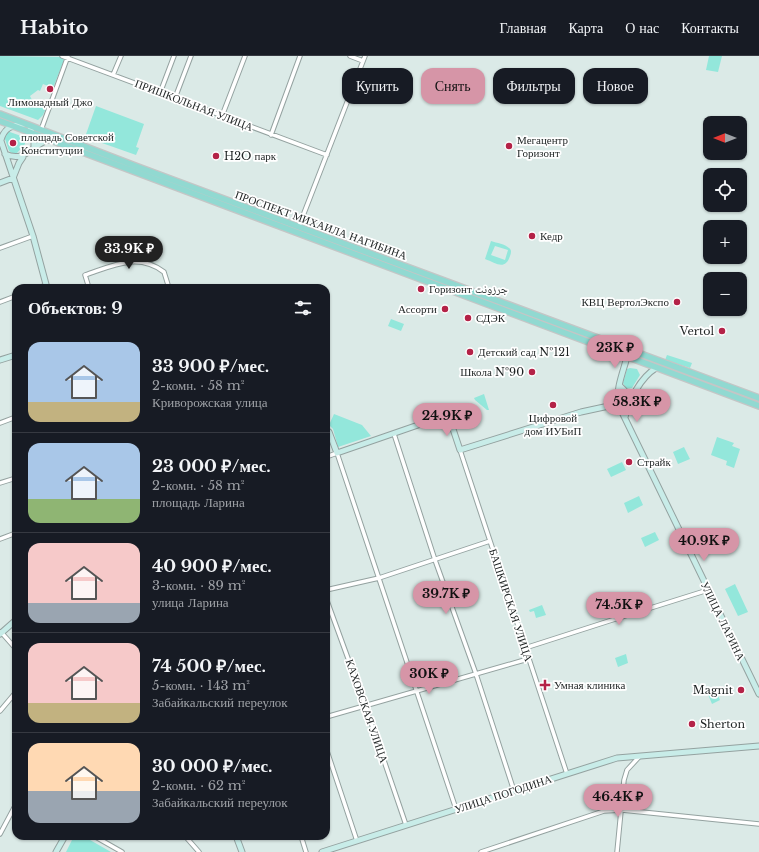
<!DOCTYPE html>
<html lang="ru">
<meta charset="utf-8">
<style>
:root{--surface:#171b24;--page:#242831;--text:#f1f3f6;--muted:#9ea1a6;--line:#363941;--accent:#d695a7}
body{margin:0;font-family:"Libre Baskerville","Noto Naskh Arabic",serif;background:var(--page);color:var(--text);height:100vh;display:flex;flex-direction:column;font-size:15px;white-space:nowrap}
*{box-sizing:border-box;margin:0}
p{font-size:13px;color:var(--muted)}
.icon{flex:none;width:22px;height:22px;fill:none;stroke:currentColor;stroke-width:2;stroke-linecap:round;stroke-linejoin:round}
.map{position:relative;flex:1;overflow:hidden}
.sheet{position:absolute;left:12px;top:228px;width:318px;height:556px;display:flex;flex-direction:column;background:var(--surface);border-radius:12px;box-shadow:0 1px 3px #0004}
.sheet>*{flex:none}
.top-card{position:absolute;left:342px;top:12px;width:357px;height:36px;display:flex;gap:8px}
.needle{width:26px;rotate:270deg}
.controls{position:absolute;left:703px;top:60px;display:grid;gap:8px}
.controls a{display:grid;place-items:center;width:44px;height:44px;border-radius:8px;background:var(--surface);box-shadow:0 1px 3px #0004;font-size:20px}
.price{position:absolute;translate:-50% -34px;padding:0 9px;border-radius:14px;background:var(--accent);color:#111;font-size:13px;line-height:26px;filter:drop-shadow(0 1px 2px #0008)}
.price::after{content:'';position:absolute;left:50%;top:24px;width:12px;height:9px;margin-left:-6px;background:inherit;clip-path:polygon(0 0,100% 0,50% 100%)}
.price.active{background:#222;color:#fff}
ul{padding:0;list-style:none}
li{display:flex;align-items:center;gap:12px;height:100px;padding:0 16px}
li+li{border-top:1px solid var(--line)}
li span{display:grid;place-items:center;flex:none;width:112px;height:80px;border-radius:12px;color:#555}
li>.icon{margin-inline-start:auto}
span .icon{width:48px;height:48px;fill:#fffc;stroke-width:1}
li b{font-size:17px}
h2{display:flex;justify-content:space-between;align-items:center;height:48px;padding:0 16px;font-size:17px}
.pill{padding:0 14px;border-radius:12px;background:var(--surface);box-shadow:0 1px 3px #0004;font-size:14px;line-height:36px}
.pill.active{background:var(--accent);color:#111}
header{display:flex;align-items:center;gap:24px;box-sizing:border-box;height:56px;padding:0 20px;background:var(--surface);border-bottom:1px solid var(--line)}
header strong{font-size:19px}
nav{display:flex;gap:22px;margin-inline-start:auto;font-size:14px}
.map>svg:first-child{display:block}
.green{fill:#93e7db;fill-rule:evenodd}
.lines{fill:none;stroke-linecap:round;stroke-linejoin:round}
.street-casing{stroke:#94a2a0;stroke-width:5.5}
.secondary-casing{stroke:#94a2a0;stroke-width:7}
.primary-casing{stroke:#c4c6c6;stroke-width:8}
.street{stroke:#fff;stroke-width:3.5}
.secondary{stroke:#c8ece8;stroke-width:5}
.primary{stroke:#91d9d1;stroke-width:5.5}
.poi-dot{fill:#b42247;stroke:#fff;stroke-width:1.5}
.labels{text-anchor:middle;stroke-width:3.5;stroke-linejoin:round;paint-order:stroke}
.poi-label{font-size:11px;fill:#1e2323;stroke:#fff;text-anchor:start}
.street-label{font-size:11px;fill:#1e2323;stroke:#fff}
</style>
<header>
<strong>Habito</strong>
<nav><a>Главная</a><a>Карта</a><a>О нас</a><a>Контакты</a></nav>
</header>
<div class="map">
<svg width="759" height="796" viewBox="0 0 759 796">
<rect width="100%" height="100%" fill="#dbeae7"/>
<!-- green -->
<path class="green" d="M 0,0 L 62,1 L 64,4 L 53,32 L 43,28 L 40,35 L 38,34 L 30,40 L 34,48 L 46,52 L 43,59 L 38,64 L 0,50 Z
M 709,0 L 722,0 L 718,16 L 706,14 Z
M 96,50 L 144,68 L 136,91 L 139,92 L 136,99 L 85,81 Z
M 7,75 L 24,81 L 25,83 L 25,88 L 17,97 L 12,97 L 9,95 L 4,80 Z
M 491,185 C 497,187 505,188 509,192 C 512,194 511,197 510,200 C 505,215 496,207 485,203 ZM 495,190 L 508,194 L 505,204 L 491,199 Z
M 391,263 L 404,268 L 401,275 L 388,270 Z
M 667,299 L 692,307 L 690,312 L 665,304 Z
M 630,312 L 637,313 L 640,319 L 632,332 L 626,332 L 623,327 L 627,313 Z
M 484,338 L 489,354 L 487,354 L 475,344 L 474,342 Z
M 334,358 L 362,369 L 371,380 L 338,391 L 333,373 L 329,369 Z
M 717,381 L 734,387 L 732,390 L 740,393 L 734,412 L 726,409 L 727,405 L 711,399 Z
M 684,391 L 690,403 L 678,408 L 673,396 Z
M 622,406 L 626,414 L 611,421 L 607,413 Z
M 639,440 L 643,449 L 628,457 L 624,447 Z
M 655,476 L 659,484 L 645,491 L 641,482 Z
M 735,528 L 748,556 L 738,560 L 725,533 Z
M 542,549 L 546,559 L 536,562 L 534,555 L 530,556 L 529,554 Z
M 626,598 L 628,607 L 618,611 L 615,602 Z
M 715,632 L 720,644 L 712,648 L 707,636 Z
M 74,780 L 83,780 L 111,796 L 66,796 Z"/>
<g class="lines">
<defs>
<path id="street" d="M 62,0 L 327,99
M 350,0 L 363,5
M 113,19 L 121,0
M 160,37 L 174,0
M 175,42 L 191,0
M 222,60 L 245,0
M 41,74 L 68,0
M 271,79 L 300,0
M 299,170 L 365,0
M 0,192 L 33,180
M 38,232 L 46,229
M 89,232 L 85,219 C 112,210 138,196 164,216 L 169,232
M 0,246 L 16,240
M 0,367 L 16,361
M 394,378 L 435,504 L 476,618 L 514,735
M 460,394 L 567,718
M 326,401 L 337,397 L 456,753
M 0,427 L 16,422
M 0,483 L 16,477
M 326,534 L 379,522 L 490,485
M 326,542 L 365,649 L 406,769
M 1,576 L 16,593
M 525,592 L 609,565 L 708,534
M 0,655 L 16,636
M 326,661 L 528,603
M 326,692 L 357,785
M 0,778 L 16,748
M 94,780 L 122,796
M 185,780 L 199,796
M 301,780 L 306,796
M 481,796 L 604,755 L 622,754 L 759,768
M 617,796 L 624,724 L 627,714 L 639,701"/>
<path id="secondary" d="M 30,70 L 34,85 L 34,91
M 0,82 L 33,180 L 47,232
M 1,84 C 4,72 12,69 24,68
M 5,98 C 25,107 31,90 48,84
M 13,122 L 19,107 L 23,101
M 0,127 L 13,122
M 636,297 L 627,301 C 623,316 616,333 618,348 L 759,638
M 0,304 L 16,299
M 620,330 L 626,336 L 636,337
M 625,361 C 630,343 640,322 656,312
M 326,374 L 329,376 L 337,397 L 447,359 L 449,361 L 460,394 L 581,356 L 618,348 L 624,349 L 629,347
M 0,578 L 16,564
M 236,780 L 242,796
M 56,796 L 65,780
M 322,796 L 617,702 L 759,690"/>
<path id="primary" d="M 0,58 L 138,111 L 759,342
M 0,65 L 759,350"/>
</defs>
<!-- street casing -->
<use href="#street" class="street-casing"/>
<!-- secondary casing -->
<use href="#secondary" class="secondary-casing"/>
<!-- primary casing -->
<use href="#primary" class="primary-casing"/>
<!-- street -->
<use href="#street" class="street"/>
<!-- secondary -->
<use href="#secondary" class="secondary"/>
<!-- primary -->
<use href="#primary" class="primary"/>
</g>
<!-- markers -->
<g class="poi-dot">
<circle cx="50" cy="33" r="4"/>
<circle cx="13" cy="87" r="4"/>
<circle cx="509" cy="90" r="4"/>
<circle cx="216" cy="100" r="4"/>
<circle cx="532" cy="180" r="4"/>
<circle cx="421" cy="233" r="4"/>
<circle cx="677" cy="246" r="4"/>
<circle cx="445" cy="253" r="4"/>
<circle cx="468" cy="262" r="4"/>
<circle cx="722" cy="275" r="4"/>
<circle cx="470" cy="296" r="4"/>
<circle cx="532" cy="316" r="4"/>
<circle cx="553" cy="349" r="4"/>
<circle cx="629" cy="406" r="4"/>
<path d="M543 623h4v4h4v4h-4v4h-4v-4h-4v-4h4z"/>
<circle cx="741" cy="634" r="4"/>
<circle cx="692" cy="668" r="4"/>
</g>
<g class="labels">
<!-- poi labels -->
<g class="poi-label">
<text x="50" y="50" text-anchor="middle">Лимонадный Джо</text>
<text x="21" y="85">площадь Советской<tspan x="21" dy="13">Конституции</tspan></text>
<text x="517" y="88">Мегацентр<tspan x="517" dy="13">Горизонт</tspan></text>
<text x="224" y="104">H2O парк</text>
<text x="540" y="184">Кедр</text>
<text x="429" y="237">Горизонт جرزونت</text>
<text x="669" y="250" text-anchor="end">КВЦ ВертолЭкспо</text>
<text x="437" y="257" text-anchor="end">Ассорти</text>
<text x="476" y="266">СДЭК</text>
<text x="714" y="279" text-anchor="end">Vertol</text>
<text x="478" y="300">Детский сад №121</text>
<text x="524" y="320" text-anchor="end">Школа №90</text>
<text x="553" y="366" text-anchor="middle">Цифровой<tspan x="553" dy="13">дом ИУБиП</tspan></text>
<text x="637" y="410">Страйк</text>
<text x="554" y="633">Умная клиника</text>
<text x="733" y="638" text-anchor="end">Magnit</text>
<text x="700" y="672">Sherton</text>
</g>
<!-- street labels -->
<g class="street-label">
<text transform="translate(194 49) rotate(21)" y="4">ПРИШКОЛЬНАЯ УЛИЦА</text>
<text transform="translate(321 169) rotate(20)" y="4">ПРОСПЕКТ МИХАИЛА НАГИБИНА</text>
<text transform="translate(511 549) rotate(72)" y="4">БАШКИРСКАЯ УЛИЦА</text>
<text transform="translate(723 565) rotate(64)" y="4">УЛИЦА ЛАРИНА</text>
<text transform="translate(367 655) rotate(71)" y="4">КАХОВСКАЯ УЛИЦА</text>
<text transform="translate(503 738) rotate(-18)" y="4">УЛИЦА ПОГОДИНА</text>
</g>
</g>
</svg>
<div class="controls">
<a><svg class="needle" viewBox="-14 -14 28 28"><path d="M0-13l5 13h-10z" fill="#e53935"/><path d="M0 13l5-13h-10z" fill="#9ea1a6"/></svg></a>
<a><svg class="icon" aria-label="locate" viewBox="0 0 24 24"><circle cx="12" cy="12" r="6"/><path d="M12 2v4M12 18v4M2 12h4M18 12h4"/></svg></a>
<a>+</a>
<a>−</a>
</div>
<b class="price active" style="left:129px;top:214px">33.9K ₽</b>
<b class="price" style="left:615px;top:313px">23K ₽</b>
<b class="price" style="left:637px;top:367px">58.3K ₽</b>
<b class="price" style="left:447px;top:381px">24.9K ₽</b>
<b class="price" style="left:704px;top:506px">40.9K ₽</b>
<b class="price" style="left:446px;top:559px">39.7K ₽</b>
<b class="price" style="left:619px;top:570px">74.5K ₽</b>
<b class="price" style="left:429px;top:639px">30K ₽</b>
<b class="price" style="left:618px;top:762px">46.4K ₽</b>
<div class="top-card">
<a class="pill">Купить</a>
<a class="pill active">Снять</a>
<a class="pill">Фильтры</a>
<a class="pill">Новое</a>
</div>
<section class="sheet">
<h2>Объектов: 9<svg class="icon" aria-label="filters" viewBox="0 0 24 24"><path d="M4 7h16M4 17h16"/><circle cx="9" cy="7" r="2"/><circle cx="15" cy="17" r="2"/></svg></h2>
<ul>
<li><span style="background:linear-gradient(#a9c7e8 75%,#c2b280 0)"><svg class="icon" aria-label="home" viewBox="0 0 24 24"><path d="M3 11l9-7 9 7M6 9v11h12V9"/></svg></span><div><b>33 900 ₽/мес.</b><p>2-комн. · 58 m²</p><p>Криворожская улица</p></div></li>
<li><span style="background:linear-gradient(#a9c7e8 70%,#8fb573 0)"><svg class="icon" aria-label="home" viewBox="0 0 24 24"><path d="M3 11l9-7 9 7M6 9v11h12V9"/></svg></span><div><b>23 000 ₽/мес.</b><p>2-комн. · 58 m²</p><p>площадь Ларина</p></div></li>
<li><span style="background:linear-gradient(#f6c9c9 75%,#9aa5b1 0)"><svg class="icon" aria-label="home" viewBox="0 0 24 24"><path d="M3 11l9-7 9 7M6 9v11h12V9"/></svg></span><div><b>40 900 ₽/мес.</b><p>3-комн. · 89 m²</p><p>улица Ларина</p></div></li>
<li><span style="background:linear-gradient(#f6c9c9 75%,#c2b280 0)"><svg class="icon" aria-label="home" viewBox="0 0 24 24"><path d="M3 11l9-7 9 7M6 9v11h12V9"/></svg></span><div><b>74 500 ₽/мес.</b><p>5-комн. · 143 m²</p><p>Забайкальский переулок</p></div></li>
<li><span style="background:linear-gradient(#ffd9b3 60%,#9aa5b1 0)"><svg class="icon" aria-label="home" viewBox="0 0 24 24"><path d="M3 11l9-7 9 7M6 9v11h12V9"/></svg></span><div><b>30 000 ₽/мес.</b><p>2-комн. · 62 m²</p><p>Забайкальский переулок</p></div></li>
</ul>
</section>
</div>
